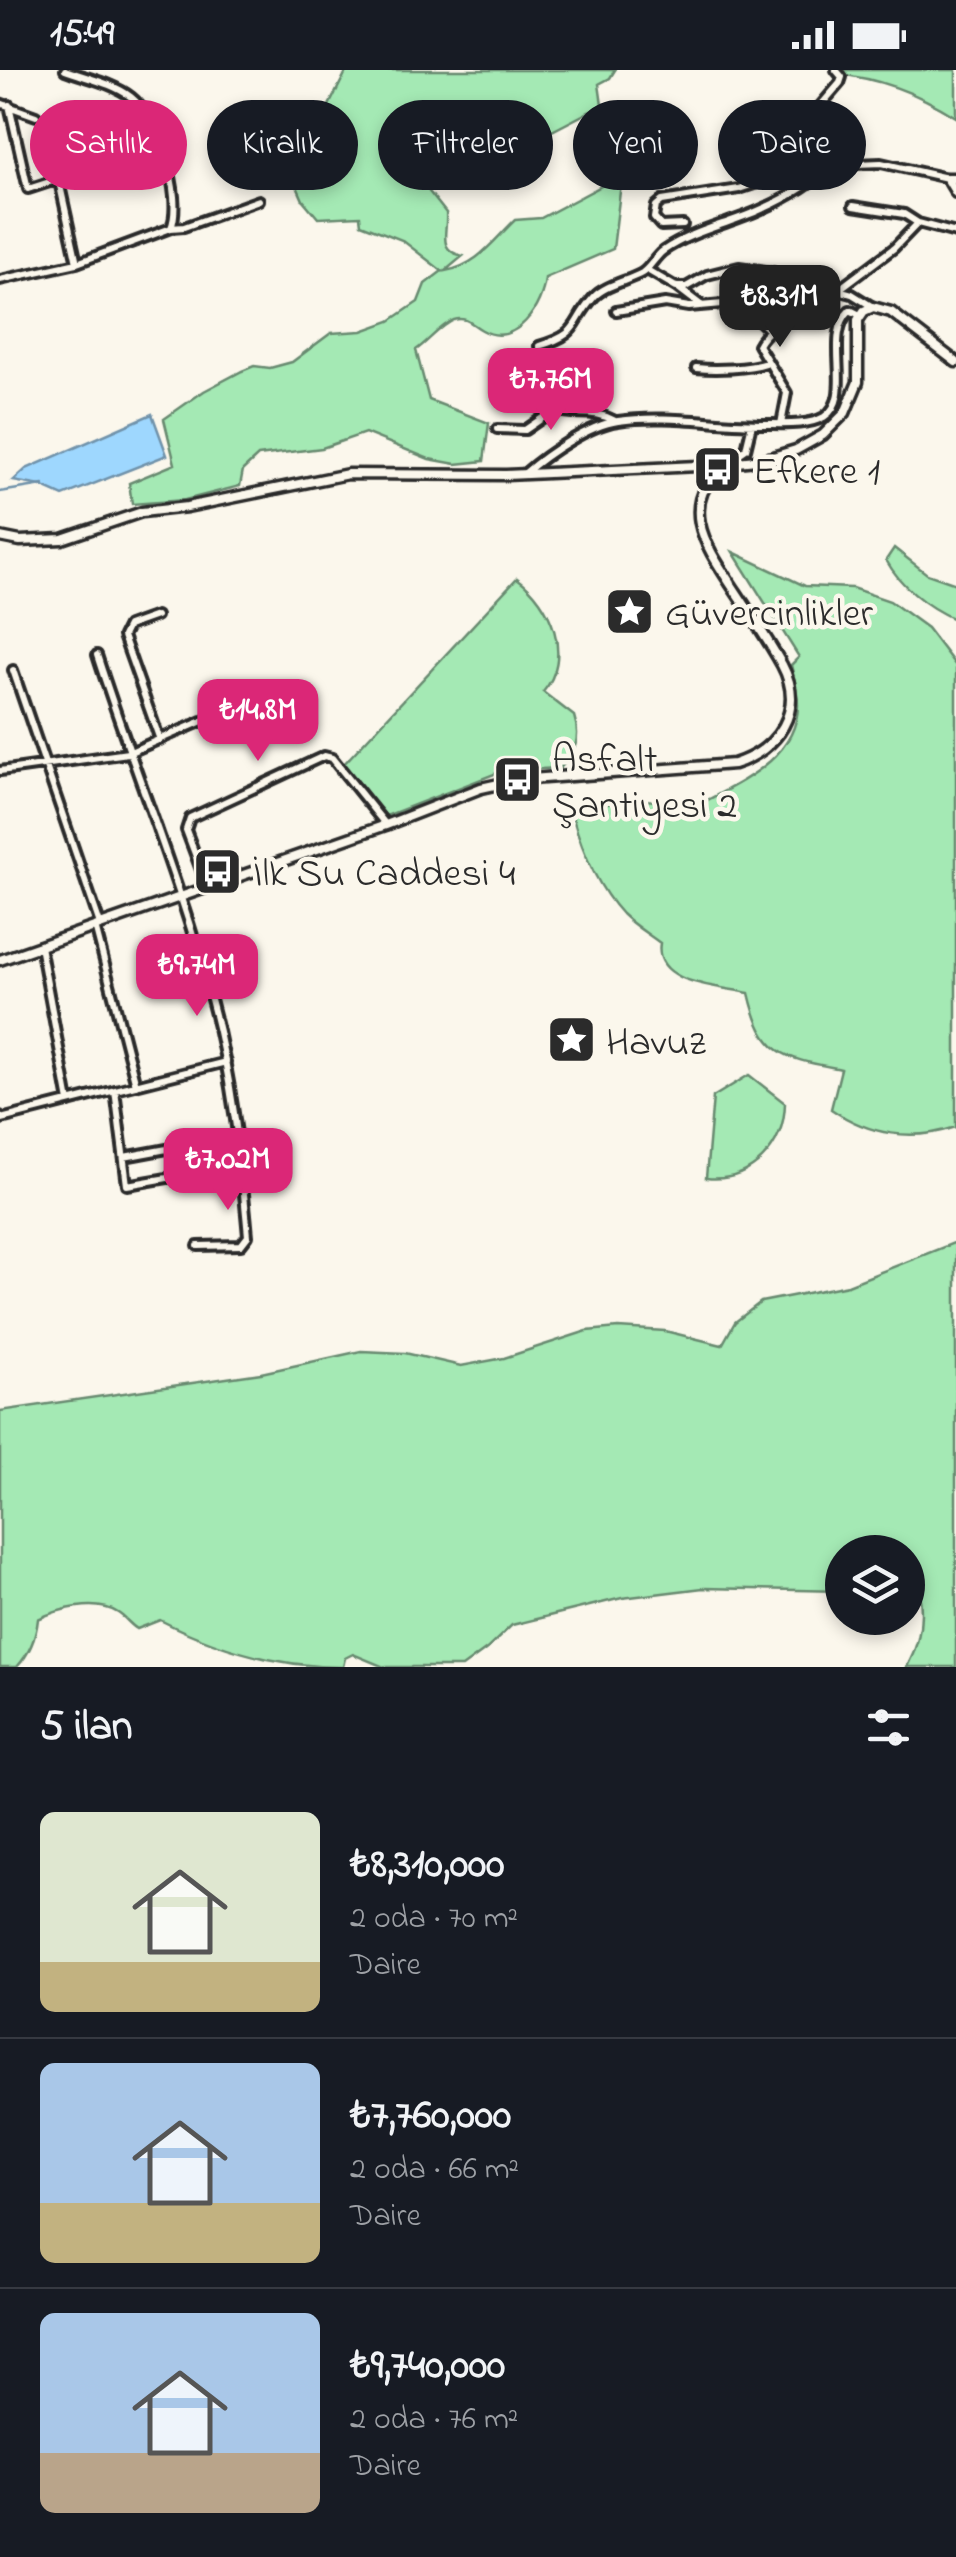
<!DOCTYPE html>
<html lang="tr">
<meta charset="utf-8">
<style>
:root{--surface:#171b24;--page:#20242c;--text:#f1f3f6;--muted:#9ea1a6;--line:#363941;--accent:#db2777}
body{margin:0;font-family:"Indie Flower",sans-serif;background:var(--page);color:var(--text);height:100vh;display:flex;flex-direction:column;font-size:38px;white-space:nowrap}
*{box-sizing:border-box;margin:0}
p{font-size:32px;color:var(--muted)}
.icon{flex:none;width:55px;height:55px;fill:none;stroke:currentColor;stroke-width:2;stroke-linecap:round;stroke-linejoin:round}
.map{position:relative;height:1597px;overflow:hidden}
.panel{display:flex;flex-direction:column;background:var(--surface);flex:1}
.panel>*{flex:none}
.top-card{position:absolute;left:30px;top:30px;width:898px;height:90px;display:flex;gap:20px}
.fabs{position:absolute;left:825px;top:1465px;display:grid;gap:20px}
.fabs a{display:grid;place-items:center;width:100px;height:100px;border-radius:50%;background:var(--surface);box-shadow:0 5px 15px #0003;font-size:50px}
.price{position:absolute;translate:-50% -85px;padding:0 22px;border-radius:20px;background:var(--accent);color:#fff;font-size:32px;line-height:65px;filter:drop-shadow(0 2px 5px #0008)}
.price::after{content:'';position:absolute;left:50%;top:60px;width:30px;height:22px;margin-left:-15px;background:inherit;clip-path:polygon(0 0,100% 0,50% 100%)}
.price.on{background:#222;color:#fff}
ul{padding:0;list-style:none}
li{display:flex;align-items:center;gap:30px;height:250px;padding:0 40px}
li+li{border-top:2px solid var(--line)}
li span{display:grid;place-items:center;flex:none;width:280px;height:200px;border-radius:15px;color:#555}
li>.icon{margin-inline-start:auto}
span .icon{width:120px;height:120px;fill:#fffc;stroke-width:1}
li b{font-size:42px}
h2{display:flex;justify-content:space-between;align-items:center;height:120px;padding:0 40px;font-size:42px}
.pill{padding:0 35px;border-radius:45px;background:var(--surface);box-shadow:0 5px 15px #0003;font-size:35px;line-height:90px}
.pill.on{background:var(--accent);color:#fff}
.status{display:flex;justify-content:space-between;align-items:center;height:70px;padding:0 50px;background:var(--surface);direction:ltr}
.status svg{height:28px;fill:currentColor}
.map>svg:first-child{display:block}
.green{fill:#a4e9b4;stroke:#688a70;stroke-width:2.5}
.water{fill:#9ed7fe;stroke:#7092aa;stroke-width:2.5}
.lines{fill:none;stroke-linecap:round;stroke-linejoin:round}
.stream{stroke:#7092aa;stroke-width:2.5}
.minor-casing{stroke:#2b2b2b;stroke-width:14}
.tertiary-casing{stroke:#2b2b2b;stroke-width:15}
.minor{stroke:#fbf7ec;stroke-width:6}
.tertiary{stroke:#fbf7ec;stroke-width:8}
.labels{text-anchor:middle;stroke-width:9;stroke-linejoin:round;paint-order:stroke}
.poi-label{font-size:40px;fill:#2b2b2b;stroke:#fbf7ec;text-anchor:start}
</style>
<div class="status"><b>15:49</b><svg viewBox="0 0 49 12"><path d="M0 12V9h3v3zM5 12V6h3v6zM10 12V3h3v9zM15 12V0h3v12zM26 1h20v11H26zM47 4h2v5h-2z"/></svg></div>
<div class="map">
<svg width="956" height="1597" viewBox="0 0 956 1597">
<rect width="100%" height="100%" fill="#fbf7ec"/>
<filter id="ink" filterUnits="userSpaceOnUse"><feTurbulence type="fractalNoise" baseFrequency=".01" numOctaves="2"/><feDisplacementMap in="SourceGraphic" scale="20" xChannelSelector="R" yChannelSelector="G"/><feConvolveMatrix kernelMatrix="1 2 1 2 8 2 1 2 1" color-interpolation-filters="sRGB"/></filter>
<g filter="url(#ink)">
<!-- green -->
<path class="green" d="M 347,0 L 615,0 L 610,8 L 599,14 L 602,35 L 527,74 L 459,120 L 444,112 L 427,110 L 423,114 L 446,143 C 448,162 436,180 463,186 L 445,201 C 477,196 493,171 515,150 L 541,148 L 622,105 L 613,179 L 545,208 C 543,235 516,279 482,260 C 472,255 467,246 454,250 C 441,255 428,272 416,280 L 429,330 L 489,353 L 484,391 L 456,394 L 429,389 L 365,363 L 322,378 L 258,386 L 243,400 L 240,416 L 185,430 L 132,434 L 129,413 L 175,394 L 164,349 L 204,321 L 242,301 L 254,296 L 270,298 L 292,292 L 331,263 L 362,261 L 390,251 L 418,232 L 425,214 L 442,201 L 402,170 L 361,154 L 360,146 L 318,148 L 303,130 L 293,107 Z
M 833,0 L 956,0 L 956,47 C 918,23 880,8 835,4 Z
M 894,478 L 927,504 L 956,514 L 956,550 C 927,537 902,518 886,490 Z
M 733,482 L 805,516 L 852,518 L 890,531 L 927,558 L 956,596 L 956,1057 C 912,1072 869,1065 831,1039 L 841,999 C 784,988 764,987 749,923 C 720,916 653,915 660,873 C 648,864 633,855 622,844 C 597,817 582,780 572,745 C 612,728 652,726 695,737 C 735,714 797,691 798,635 C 798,622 794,608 791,595 L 799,587 Z
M 517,508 C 552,533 573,587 543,622 L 574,646 C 581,667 576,683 560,698 L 502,701 L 386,746 L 342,696 Z
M 749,1005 L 785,1033 C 784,1077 751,1113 706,1108 L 713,1027 Z
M 956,1172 L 956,1597 L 907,1597 C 920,1573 924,1549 919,1522 L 908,1521 L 908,1482 L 842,1482 L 842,1521 L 703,1518 L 622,1528 L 512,1555 L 488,1578 L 462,1597 L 384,1597 L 353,1584 L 345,1588 L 343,1597 C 279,1597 217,1579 160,1550 L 137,1559 C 129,1554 126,1548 118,1543 C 96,1529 59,1539 38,1549 C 36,1568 30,1583 17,1597 L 0,1597 L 0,1341 L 261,1303 L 361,1281 L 405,1283 L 461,1296 L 504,1288 L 587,1261 L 618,1258 L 665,1261 L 722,1275 L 735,1252 L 761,1232 L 848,1215 Z"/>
<!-- water -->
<path class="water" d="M 152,344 L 167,385 L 63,426 L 41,416 L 13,411 L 26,399 Z"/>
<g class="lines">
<!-- stream -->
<path class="stream" d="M 0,422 L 43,415"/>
<defs>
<path id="minor" d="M 65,0 C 86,8 113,13 131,27 C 158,48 184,126 171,158
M 0,33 L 36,46
M 9,35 L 28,119 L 160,76
M 808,96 L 804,55 L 840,13 L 842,7 L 836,0
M 59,111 L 77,193
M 853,136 L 904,144 L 918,153
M 683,155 L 661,156 L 654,148 L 656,136 L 662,131 L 739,119 L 808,96 L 881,93 L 947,108
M 647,200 L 676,217 L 686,217 L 707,205 L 739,197 L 773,202 L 790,214 L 831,218 L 852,224 L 873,237
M 0,210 L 77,193 L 171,158 L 184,157 L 259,130
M 677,217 L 702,236
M 838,220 L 894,178 L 918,153 L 956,163
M 747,228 L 753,244 L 770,261
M 616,241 L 665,233 L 689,237 L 734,233 L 759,219 L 789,214
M 539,276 C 582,263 569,255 594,227 C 605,215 628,211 642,203 C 650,198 655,187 663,181 C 685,166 709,159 734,150 C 766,139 802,121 828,98
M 696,298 C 714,300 749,299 766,293
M 781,354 L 787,323 L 758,275 C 770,251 811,240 831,218
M 497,359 L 525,360 L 554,340 C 578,347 591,338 615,351
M 727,392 L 746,379 L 752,354
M 525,403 C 547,384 589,355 618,351 C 666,344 715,354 764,354 C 782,354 808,356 824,347 C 856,327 822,266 850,240 L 860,245
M 156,546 L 128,556 L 123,566 L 160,670
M 97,585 C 134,701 182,815 212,933 C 232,1009 241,1088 248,1166 L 241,1175 L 198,1176
M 13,600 L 100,854
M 0,701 L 128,683 L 270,622
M 207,816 L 186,760 L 190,748 L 324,686 L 332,688 L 386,755
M 95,856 L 136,1015
M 40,876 L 69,1032
M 115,1020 L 127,1115 L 242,1095
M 0,1046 L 1,1049 L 226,992
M 124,1087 L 237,1066"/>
<path id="tertiary" d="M 956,108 L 947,108 L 956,123
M 0,467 L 20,471 L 62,469 L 142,442 L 187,437 L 348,404 L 506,405 L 698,396 L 766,389 L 796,380 L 823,365 L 845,343 L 858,312 L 858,250 L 864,241 L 873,237 L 891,242 L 956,292
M 0,890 L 386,755 L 481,718 L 517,710 L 734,694 C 778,680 806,640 782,595 C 768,570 752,546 736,522 C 708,479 673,434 727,393"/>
</defs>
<!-- minor casing -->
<use href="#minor" class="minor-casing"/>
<!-- tertiary casing -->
<use href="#tertiary" class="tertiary-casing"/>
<!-- minor -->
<use href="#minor" class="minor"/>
<!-- tertiary -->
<use href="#tertiary" class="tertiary"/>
</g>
</g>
<!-- icons -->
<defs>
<symbol id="bus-square" viewBox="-11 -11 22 22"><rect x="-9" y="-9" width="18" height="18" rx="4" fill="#2b2b2b" stroke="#fbf7ec"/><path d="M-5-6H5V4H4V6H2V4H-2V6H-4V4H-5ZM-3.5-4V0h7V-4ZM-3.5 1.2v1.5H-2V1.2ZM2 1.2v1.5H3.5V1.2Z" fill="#fff"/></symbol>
<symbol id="sight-square" viewBox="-11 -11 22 22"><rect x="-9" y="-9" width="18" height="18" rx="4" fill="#2b2b2b" stroke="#fbf7ec"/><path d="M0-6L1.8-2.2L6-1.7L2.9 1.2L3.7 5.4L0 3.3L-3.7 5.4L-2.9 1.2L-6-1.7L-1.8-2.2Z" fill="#fff"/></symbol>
</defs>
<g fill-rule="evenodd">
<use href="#bus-square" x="690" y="372" width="55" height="55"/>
<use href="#sight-square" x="602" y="514" width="55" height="55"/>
<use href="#bus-square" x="490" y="682" width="55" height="55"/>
<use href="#bus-square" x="190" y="774" width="55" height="55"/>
<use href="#sight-square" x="544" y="942" width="55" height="55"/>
</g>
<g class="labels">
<!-- poi labels -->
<g class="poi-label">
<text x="753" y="413">Efkere 1</text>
<text x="665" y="555">Güvercinlikler</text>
<text x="552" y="701">Asfalt<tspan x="552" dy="46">Şantiyesi 2</tspan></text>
<text x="253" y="815">İlk Su Caddesi 4</text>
<text x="606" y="984">Havuz</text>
</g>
</g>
</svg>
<div class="fabs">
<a><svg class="icon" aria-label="layers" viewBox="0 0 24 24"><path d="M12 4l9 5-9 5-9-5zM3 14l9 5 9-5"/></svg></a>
</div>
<b class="price on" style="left:780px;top:280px">₺8.31M</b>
<b class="price" style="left:551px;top:363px">₺7.76M</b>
<b class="price" style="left:258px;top:694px">₺14.8M</b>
<b class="price" style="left:197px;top:949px">₺9.74M</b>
<b class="price" style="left:228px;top:1143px">₺7.02M</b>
<div class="top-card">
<a class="pill on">Satılık</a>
<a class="pill">Kiralık</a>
<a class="pill">Filtreler</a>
<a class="pill">Yeni</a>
<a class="pill">Daire</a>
</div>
</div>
<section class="panel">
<h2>5 ilan<svg class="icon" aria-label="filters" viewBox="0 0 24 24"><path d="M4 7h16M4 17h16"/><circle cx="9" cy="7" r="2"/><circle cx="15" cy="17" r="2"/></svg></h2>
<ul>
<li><span style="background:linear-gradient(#dfe7d0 75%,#c2b280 0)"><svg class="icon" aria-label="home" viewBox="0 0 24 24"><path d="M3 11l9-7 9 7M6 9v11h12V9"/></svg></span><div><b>₺8,310,000</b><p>2 oda · 70 m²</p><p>Daire</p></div></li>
<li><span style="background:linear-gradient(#a9c7e8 70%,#c2b280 0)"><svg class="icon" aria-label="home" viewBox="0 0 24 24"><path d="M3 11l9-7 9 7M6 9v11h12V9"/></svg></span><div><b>₺7,760,000</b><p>2 oda · 66 m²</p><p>Daire</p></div></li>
<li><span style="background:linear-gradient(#a9c7e8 70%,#b9a48a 0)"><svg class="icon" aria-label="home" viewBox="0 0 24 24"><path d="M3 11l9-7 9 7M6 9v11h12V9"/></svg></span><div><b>₺9,740,000</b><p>2 oda · 76 m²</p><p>Daire</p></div></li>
</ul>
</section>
